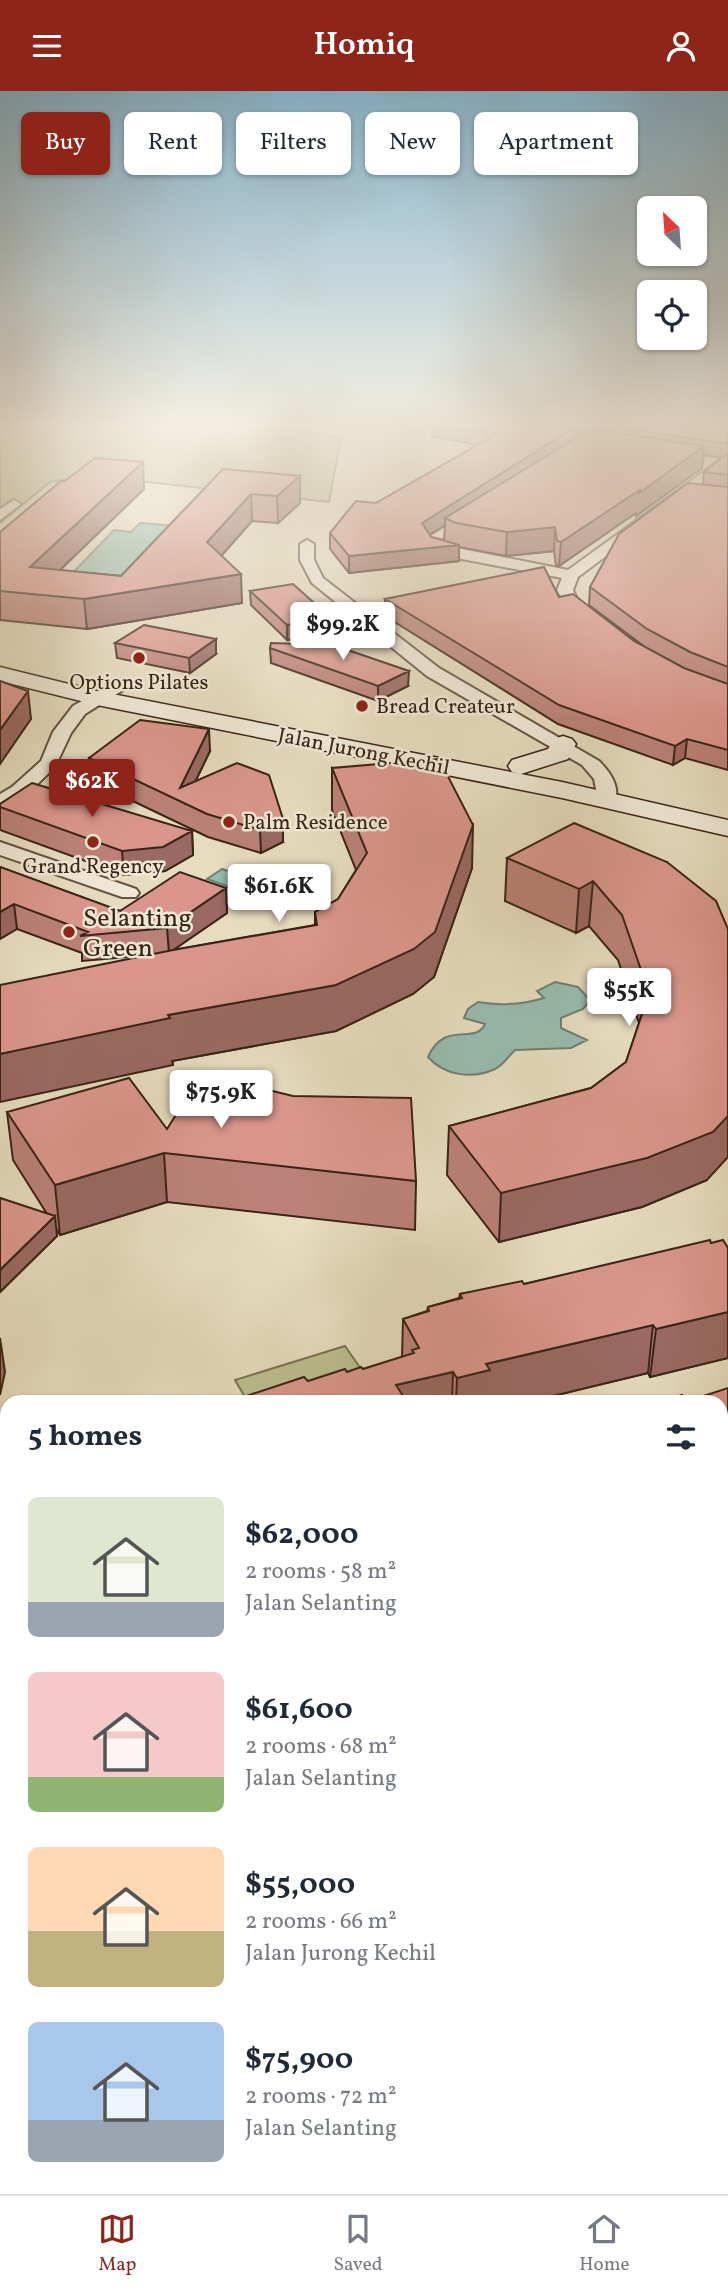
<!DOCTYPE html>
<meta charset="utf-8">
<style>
:root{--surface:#fff;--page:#f6f6f7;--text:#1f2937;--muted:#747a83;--line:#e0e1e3;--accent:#8f2418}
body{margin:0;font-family:Vollkorn,serif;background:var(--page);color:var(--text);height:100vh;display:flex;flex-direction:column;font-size:26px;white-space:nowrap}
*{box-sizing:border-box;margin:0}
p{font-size:23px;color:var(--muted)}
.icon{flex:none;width:38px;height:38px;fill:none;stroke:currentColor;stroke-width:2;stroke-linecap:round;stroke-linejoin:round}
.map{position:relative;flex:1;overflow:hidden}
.panel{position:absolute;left:0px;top:1304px;width:728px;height:800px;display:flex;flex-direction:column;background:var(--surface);border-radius:21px 21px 0 0;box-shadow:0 2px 5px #0004}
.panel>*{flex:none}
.top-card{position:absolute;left:21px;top:21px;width:686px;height:63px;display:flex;gap:14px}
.needle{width:46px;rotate:335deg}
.fabs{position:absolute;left:637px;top:105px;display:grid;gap:14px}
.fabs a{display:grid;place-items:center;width:70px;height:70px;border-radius:10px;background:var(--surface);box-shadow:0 2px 5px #0004;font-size:35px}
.price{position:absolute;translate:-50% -60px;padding:0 16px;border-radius:7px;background:#fff;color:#222;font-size:23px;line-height:46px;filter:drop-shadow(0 2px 4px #0008)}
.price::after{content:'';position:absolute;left:50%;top:42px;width:21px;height:16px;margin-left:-10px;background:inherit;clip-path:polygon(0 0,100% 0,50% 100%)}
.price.selected{background:var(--accent);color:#fff}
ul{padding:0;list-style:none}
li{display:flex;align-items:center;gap:21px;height:175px;padding:0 28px}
li span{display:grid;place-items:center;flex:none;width:196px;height:140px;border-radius:10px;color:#555}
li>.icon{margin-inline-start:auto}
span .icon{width:84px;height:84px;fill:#fffc;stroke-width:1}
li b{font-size:30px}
h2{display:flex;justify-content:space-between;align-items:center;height:84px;padding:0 28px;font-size:30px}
.pill{padding:0 24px;border-radius:10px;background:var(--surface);box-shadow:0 2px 5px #0004;font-size:24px;line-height:63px}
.pill.selected{background:var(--accent);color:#fff}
header{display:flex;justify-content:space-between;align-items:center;height:91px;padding:0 28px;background:var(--accent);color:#fff;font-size:32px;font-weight:600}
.tabs{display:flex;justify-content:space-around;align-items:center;height:98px;border-top:2px solid var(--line);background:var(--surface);font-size:19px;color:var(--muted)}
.tabs a{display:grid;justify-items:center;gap:4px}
.tabs .selected{color:var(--accent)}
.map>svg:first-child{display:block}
.green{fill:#bbbf8e;stroke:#7a7252;stroke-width:2}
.water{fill:#97bcaf;stroke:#727f71;stroke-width:2}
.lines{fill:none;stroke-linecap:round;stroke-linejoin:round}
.minor-casing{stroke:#655240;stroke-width:4}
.secondary-casing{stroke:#3a2415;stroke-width:3}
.minor{fill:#efe8d5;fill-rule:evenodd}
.secondary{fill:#efe8d5;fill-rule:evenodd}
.wall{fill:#bb8178;stroke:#3a2415;stroke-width:2;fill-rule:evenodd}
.shaded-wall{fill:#996962;stroke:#3a2415;stroke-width:2}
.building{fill:#da968c;stroke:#3a2415;stroke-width:2}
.poi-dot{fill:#8f2418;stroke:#efe8d5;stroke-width:2.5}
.labels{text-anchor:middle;stroke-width:5;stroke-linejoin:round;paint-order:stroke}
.far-poi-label{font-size:21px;fill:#3a2415;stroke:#efe8d5}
.far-street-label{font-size:21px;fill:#3a2415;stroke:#efe8d5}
.poi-label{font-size:26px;fill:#3a2415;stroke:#efe8d5;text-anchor:start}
</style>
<header><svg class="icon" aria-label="menu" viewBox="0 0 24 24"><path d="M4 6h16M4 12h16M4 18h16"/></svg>Homiq<svg class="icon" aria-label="person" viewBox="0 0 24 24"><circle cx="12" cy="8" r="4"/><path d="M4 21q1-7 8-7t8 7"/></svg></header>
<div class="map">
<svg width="728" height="2103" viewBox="0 0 728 2103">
<rect width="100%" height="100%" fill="#e6dcbf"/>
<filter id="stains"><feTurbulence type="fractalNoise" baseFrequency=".00286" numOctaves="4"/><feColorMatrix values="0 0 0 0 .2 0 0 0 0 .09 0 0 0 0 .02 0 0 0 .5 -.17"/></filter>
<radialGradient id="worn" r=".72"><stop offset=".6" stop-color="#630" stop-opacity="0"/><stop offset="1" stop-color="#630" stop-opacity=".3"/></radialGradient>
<!-- green -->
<path class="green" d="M 0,334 L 277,334 L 341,347 L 329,411 L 92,385 L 50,391 L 0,432 Z
M 345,1255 L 368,1288 L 299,1311 L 248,1311 L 235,1289 Z"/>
<!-- water -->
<path class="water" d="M 140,432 L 190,436 L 121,500 L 60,495 L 114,439 L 131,441 Z
M 222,778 L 273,796 L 258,806 L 207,788 Z
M 555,891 L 578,896 L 590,909 L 583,918 L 561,927 L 561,937 L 587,949 L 571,957 L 515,959 C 509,965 502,975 495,978 C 471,989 444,984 428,966 C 445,928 475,955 485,933 L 464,927 L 468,918 L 478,911 C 501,915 521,914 544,907 L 537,900 Z"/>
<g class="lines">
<defs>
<path id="minor" d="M 720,369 L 725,370 L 725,376 L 578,486 L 573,499 L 577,508 L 596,525 L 598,528 L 596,531 L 584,531 L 565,513 L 557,499 L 562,487 L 446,465 L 432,460 L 424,449 L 472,420 L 479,424 L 477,427 L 439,450 L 442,454 L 568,479 Z
M 14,409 L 21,413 L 0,429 L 0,418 Z
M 307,449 L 314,453 L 314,469 L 323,487 L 439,577 L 599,670 C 611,682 622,698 613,714 L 599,714 L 594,688 L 582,674 L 427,585 L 312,492 L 300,469 L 300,453 Z
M 117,590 L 125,595 L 123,599 L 85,623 L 71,642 L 55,676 L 26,704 L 0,716 L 0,703 L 12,696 L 41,670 L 53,641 L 73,615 Z
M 0,751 L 136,798 L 139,802 L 136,806 L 122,806 L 0,764 Z"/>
<path id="secondary" d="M 0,576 L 97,600 L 562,691 L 728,729 L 728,745 L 562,707 L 97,614 L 0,590 Z
M 563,645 L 572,648 L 576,653 L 568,668 L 521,683 L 512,681 L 508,675 L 512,669 L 548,658 L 554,648 Z"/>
</defs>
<!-- minor casing -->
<use href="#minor" class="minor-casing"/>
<!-- secondary casing -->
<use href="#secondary" class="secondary-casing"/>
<!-- minor -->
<use href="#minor" class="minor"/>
<!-- secondary -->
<use href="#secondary" class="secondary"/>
</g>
<!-- wall -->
<path class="wall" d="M 422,334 L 606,334 L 597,339 L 608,341 L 609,334 L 728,334 L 728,679 L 685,667 L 673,674 L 558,633 L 385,525 L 385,508 L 559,506 L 645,556 L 589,514 L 590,496 L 703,393 L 704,381 L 722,367 L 704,364 L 702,377 L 636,425 L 636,422 L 559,475 L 556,474 L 554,460 L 506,465 L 459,456 L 459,470 L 349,482 L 330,458 L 330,442 L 376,412 L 477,354 L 432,345 L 432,336 ZM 445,434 L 444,449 L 431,446 L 430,443 Z
M 223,378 L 300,385 L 300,412 L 278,432 L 252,430 L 221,465 L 242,512 L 87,538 L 0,529 L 0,441 L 144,398 L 60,479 L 121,485 Z
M 250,500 L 331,527 L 332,541 L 287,549 L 251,514 Z
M 115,552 L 216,563 L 190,582 L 117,567 Z
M 270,557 L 408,595 L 378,610 L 271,572 Z
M 210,660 L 195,691 L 283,751 L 261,762 L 208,746 L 91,690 L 89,667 Z
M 332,677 L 472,777 L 434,886 L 413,903 L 336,940 L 172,970 L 173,974 L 151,864 L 82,870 L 82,862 L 17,838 L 0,776 L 120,820 L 226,797 L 227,822 L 173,859 L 315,834 L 315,821 L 338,808 L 356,779 L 332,719 Z
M 0,713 L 192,740 L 193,764 L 165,780 L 124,784 L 0,739 Z
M 507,767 L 667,771 L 707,1089 L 642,1116 L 499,1151 L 447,1084 L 449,1035 L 591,997 L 626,971 L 639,932 L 618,869 L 589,835 L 576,842 L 505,810 Z
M 7,1021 L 167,1038 L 416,1090 L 415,1139 L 167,1111 L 60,1144 L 56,1137 L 57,1145 L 0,1201 L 0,1107 L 47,1123 L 13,1069 Z
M 711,1152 L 728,1157 L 728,1267 L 650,1286 L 648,1282 L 528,1311 L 228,1311 L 347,1281 L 363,1278 L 402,1266 L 403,1228 L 427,1220 L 428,1216 L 459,1207 L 460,1203 L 524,1193 Z
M 728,1648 L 728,1993 L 721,2005 L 721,1659 Z"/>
<!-- shaded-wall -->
<path class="shaded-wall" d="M 578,334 L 606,334 L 571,353 L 445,427 L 445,434 L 421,449 L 422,432 Z
M 704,355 L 702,377 L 636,425 L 636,422 L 559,475 L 561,451 Z
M 143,371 L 144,398 L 35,503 L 30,476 Z
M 300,385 L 300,412 L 278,432 L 277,405 Z
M 251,403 L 252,430 L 208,480 L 207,451 Z
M 555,436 L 554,460 L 506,465 L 507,441 Z
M 459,454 L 459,470 L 349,482 L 349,465 Z
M 241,483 L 242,512 L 87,538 L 84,508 Z
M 331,527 L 332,541 L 287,549 L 287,534 Z
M 216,548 L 216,563 L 190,582 L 189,567 Z
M 409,580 L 408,595 L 378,610 L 378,595 Z
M 28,600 L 31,628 L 0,673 L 0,639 Z
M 209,638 L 210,660 L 185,712 L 180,697 Z
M 687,648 L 685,667 L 673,674 L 675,655 Z
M 283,728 L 283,751 L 261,762 L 260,739 Z
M 473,734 L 472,777 L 434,886 L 413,903 L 336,940 L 172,970 L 173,974 L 0,1011 L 0,963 L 168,924 L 336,894 Z
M 192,740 L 193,764 L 165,780 L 124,784 L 122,760 Z
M 593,790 L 589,835 L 576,842 L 579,798 Z
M 226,797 L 227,822 L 169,862 L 167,837 Z
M 14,813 L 17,838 L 0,848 L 0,821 Z
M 728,1025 L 728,1066 L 707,1089 L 642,1116 L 499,1151 L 501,1102 Z
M 164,1062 L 167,1111 L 60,1144 L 55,1094 Z
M 55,1125 L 57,1145 L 0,1201 L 0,1179 Z
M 728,1221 L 728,1267 L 650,1286 L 656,1238 Z
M 653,1234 L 648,1282 L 528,1311 L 456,1311 L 457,1287 L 486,1273 Z
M 0,1247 L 5,1281 L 0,1304 Z
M 453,1281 L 452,1311 L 395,1311 L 396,1294 Z
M 728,1394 L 728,1440 L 721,1443 L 721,1397 Z
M 728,1966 L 728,1993 L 721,2005 L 721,1999 Z
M 7,1986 L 7,2038 L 0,2041 L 0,1989 Z
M 390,2096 L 416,2096 L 415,2103 L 377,2103 Z"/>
<!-- building -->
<path class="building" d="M 453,334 L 578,334 L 422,432 L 431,446 L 459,454 L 349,465 L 330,442 L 356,410 L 376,412 L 497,343 Z
M 718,334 L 728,336 L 728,353 L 608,335 Z
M 591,338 L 704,355 L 638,403 L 641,398 L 561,451 L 557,450 L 555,436 L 507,441 L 456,432 L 445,427 Z
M 725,364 L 728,365 L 728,384 L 704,381 Z
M 95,367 L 143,371 L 30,476 L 121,485 L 223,378 L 300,385 L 277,405 L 251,403 L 207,451 L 241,483 L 84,508 L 0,500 L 0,441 L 61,390 L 65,390 Z
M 688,392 L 728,396 L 728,576 L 690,561 L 647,538 L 590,496 L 619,443 Z
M 544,476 L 559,506 L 573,503 L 634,550 L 684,577 L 728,593 L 728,659 L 687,648 L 675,655 L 559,614 L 385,508 Z
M 293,493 L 331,527 L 287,534 L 250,500 Z
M 144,534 L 216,548 L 189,567 L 115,552 Z
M 271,552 L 333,554 L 409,580 L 378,595 L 270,557 Z
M 0,590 L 28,600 L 0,639 Z
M 140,629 L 209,638 L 180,697 L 237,672 L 269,684 L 283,728 L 260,739 L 207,723 L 89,667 Z
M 439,668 L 473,734 L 435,841 L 414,858 L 336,894 L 168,924 L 170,927 L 0,963 L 0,894 L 173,859 L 317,834 L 315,821 L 338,808 L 367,762 L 332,677 Z
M 32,692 L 192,740 L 163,756 L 122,760 L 0,716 L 0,713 Z
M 574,732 L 667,771 L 716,810 L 728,838 L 728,1025 L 713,1041 L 647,1067 L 501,1102 L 449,1035 L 591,997 L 626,971 L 649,902 L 622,824 L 593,790 L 579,798 L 507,767 Z
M 0,776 L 120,820 L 180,781 L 226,797 L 167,837 L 80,845 L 88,841 L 14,813 L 0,821 Z
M 202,983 L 293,1005 L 411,1007 L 416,1090 L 164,1062 L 55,1094 L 7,1021 L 129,987 L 167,1038 Z
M 0,1107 L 55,1125 L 0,1179 Z
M 710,1149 L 711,1152 L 723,1149 L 728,1157 L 728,1221 L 656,1238 L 653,1234 L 486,1273 L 490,1279 L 457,1287 L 453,1281 L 396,1294 L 407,1311 L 228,1311 L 304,1286 L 308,1290 L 345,1278 L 347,1281 L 361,1276 L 363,1278 L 414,1262 L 412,1259 L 419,1257 L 403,1228 L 429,1220 L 428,1216 L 462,1207 L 460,1203 L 522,1190 L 524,1193 Z
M 728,1297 L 728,1394 L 721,1397 L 721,1311 L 663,1311 L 682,1304 L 688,1310 Z
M 728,1648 L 728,1966 L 727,1968 L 723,1965 L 721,1968 L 721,1677 L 724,1673 L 721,1672 L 721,1659 Z
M 7,1838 L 7,1986 L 0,1989 L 0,1841 Z
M 7,2092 L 7,2096 L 13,2096 L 15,2101 L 24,2096 L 390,2096 L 377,2103 L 0,2103 L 0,2095 Z"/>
<!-- sky -->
<linearGradient id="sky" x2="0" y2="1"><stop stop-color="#87b7d1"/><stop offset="0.53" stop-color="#f4efe2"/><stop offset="1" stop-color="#f4efe2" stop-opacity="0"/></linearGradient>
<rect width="728" height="629" fill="url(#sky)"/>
<!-- markers -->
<g class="poi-dot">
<circle cx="139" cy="567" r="7"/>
<circle cx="362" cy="615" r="7"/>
<circle cx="229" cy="731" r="7"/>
<circle cx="93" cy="751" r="7"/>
<circle cx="69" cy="841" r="7"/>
</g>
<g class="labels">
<!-- far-poi labels -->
<g class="far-poi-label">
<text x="139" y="598">Options Pilates</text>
<text x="376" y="622" text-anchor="start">Bread Createur</text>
<text x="243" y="738" text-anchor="start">Palm Residence</text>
<text x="93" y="782">Grand Regency</text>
</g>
<!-- far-street labels -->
<g class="far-street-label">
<text transform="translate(364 660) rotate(11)" y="7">Jalan Jurong Kechil</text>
</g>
<!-- poi labels -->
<g class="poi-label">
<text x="83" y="835">Selanting<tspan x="83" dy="30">Green</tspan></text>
</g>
</g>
<rect width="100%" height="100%" filter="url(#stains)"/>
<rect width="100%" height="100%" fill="url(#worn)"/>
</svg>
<div class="fabs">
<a><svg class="needle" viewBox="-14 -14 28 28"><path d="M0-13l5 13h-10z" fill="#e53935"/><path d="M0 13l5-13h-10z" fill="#747a83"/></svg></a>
<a><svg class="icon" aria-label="locate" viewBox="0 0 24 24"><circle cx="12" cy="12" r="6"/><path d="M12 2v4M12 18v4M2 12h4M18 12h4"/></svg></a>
</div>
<b class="price" style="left:343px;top:571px">$99.2K</b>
<b class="price selected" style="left:92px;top:728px">$62K</b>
<b class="price" style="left:279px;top:833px">$61.6K</b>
<b class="price" style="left:629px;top:937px">$55K</b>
<b class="price" style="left:221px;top:1039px">$75.9K</b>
<div class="top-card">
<a class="pill selected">Buy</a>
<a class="pill">Rent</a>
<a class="pill">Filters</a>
<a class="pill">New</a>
<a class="pill">Apartment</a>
</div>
<section class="panel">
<h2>5 homes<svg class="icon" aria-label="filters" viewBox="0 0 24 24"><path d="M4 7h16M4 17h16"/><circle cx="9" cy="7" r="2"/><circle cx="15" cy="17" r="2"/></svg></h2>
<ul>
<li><span style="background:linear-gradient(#dfe7d0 75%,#9aa5b1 0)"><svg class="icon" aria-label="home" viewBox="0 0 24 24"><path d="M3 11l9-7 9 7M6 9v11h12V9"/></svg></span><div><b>$62,000</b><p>2 rooms · 58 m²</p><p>Jalan Selanting</p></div></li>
<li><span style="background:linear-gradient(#f6c9c9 75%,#8fb573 0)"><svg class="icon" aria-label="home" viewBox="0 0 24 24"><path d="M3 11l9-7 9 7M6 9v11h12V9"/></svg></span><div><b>$61,600</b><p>2 rooms · 68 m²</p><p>Jalan Selanting</p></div></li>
<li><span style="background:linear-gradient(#ffd9b3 60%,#c2b280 0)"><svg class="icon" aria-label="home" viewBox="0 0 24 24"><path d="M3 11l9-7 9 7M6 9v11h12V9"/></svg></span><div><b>$55,000</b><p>2 rooms · 66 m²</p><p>Jalan Jurong Kechil</p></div></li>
<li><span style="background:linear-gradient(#a9c7e8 70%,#9aa5b1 0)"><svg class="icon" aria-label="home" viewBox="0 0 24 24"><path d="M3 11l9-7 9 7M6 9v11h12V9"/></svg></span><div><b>$75,900</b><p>2 rooms · 72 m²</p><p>Jalan Selanting</p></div></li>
</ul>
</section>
</div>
<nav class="tabs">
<a class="selected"><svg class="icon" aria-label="map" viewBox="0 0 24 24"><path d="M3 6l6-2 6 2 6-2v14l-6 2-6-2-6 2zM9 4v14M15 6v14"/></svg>Map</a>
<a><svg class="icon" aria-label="saved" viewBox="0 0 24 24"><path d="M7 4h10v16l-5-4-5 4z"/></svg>Saved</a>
<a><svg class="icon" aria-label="home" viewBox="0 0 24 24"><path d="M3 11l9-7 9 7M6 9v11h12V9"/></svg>Home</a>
</nav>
